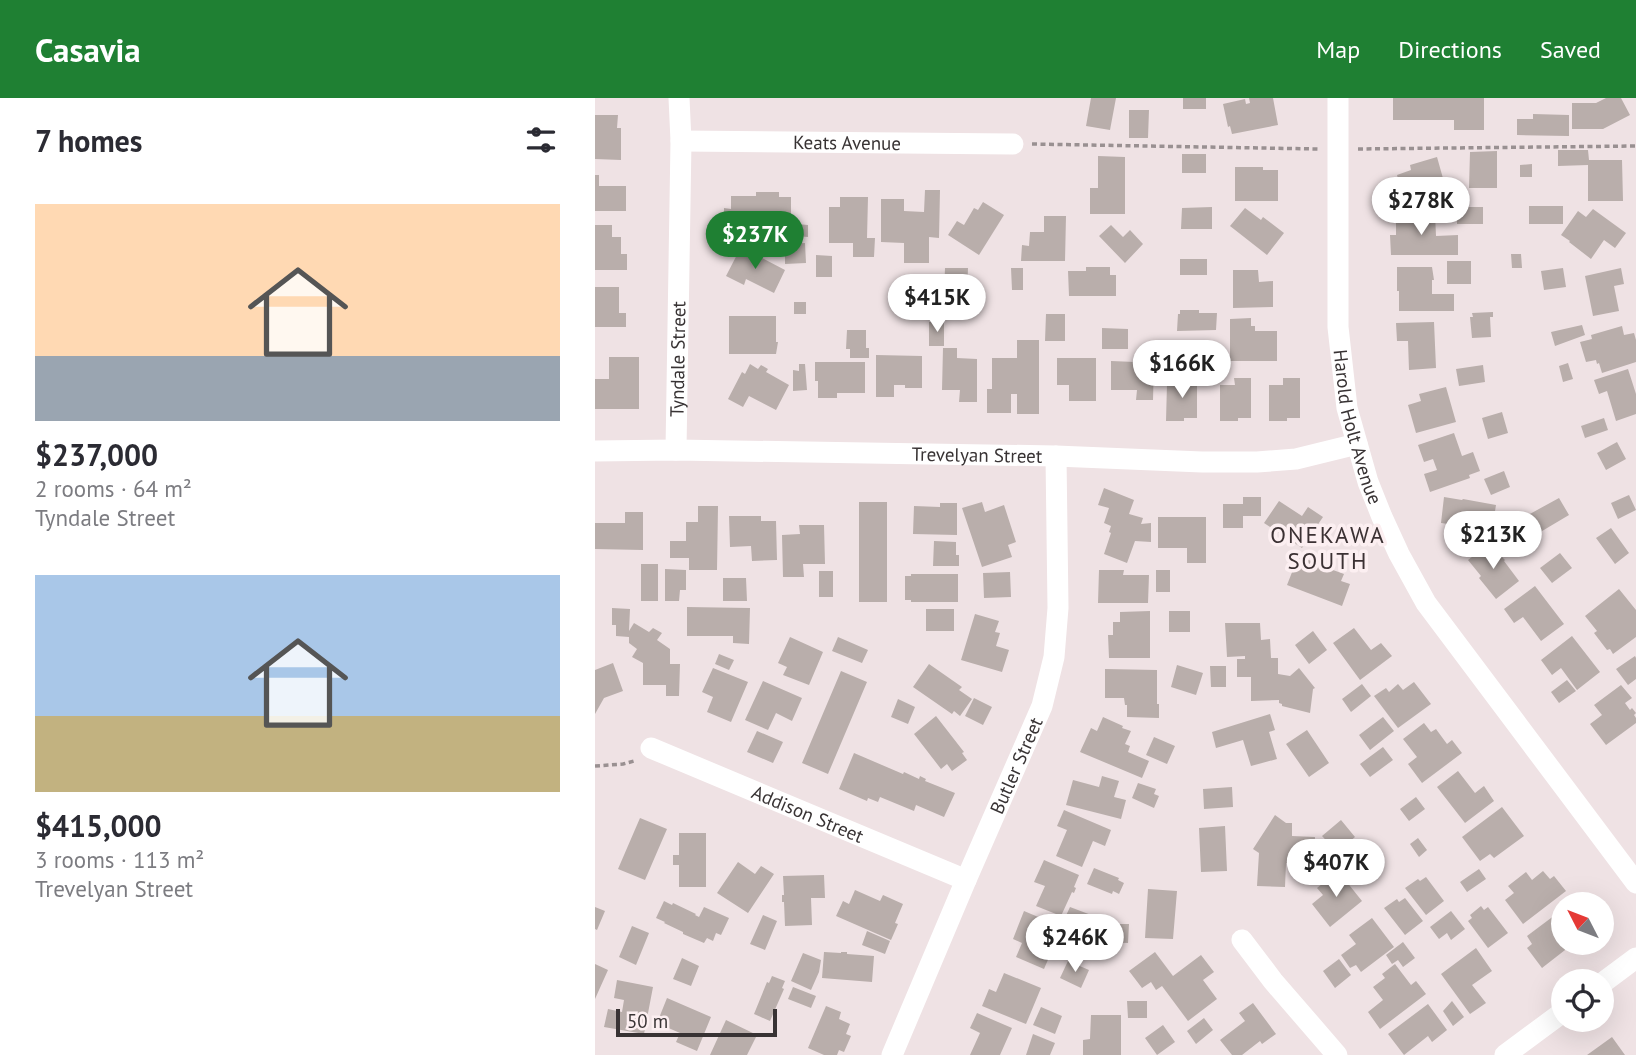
<!DOCTYPE html>
<meta charset="utf-8">
<style>
:root{--surface:#fff;--page:#f2f2f3;--text:#2b2b33;--muted:#7c7c81;--accent:#1f8033}
body{margin:0;font-family:"PT Sans",sans-serif;background:var(--page);color:var(--text);height:100vh;display:flex;flex-direction:column;font-size:26px;white-space:nowrap}
*{box-sizing:border-box;margin:0}
p{font-size:23px;color:var(--muted)}
.icon{flex:none;width:38px;height:38px;fill:none;stroke:currentColor;stroke-width:2;stroke-linecap:round;stroke-linejoin:round}
.map{position:relative;flex:1;overflow:hidden}
.side{display:flex;flex-direction:column;background:var(--surface);width:595px}
.side>*{flex:none}
.needle{width:46px;rotate:312deg}
.controls{position:absolute;left:956px;top:794px;display:grid;gap:14px}
.controls a{display:grid;place-items:center;width:63px;height:63px;border-radius:50%;background:var(--surface);box-shadow:0 7px 28px #0002;font-size:35px}
.scale{position:absolute;left:21px;bottom:18px;width:161px;box-sizing:border-box;padding-left:7px;border:4px solid #383334;border-top:0;font-size:19px;line-height:24px;white-space:nowrap;color:#383334;-webkit-text-stroke:5px #fceff1;paint-order:stroke}
.price{position:absolute;translate:-50% -60px;padding:0 16px;border-radius:24px;background:#fff;color:#222;font-size:23px;line-height:46px;filter:drop-shadow(0 2px 4px #0008)}
.price::after{content:'';position:absolute;left:50%;top:42px;width:21px;height:16px;margin-left:-10px;background:inherit;clip-path:polygon(0 0,100% 0,50% 100%)}
.price.active{background:var(--accent);color:#fff}
ul{padding:0;list-style:none}
li{display:grid;align-content:center;gap:14px;height:371px;padding:0 35px}
li span{display:grid;place-items:center;height:217px;border-radius:0px;color:#555}
li>.icon{margin-inline-start:auto}
span .icon{width:126px;height:126px;fill:#fffc;stroke-width:1}
li b{font-size:30px}
h2{display:flex;justify-content:space-between;align-items:center;height:84px;padding:0 35px;font-size:30px}
header{display:flex;align-items:center;gap:42px;box-sizing:border-box;height:98px;padding:0 35px;background:var(--accent);color:#fff}
header strong{font-size:33px}
nav{display:flex;gap:38px;margin-inline-start:auto;font-size:24px}
main{display:flex;flex:1;min-height:0}
.map>svg:first-child{display:block}
.building{fill:#b9aeab}
.lines{fill:none;stroke-linecap:round;stroke-linejoin:round}
.path{stroke:#999091;stroke-width:3.5;stroke-dasharray:5 3.5;stroke-linecap:butt}
.minor{stroke:#fff;stroke-width:21}
.labels{text-anchor:middle;stroke-width:7;stroke-linejoin:round;paint-order:stroke}
.street-label{font-size:19px;fill:#383334;stroke:#fceff1}
.quarter-label{font-size:23px;letter-spacing:2px;fill:#3b3133;stroke:#fceff1}
</style>
<header>
<strong>Casavia</strong>
<nav><a>Map</a><a>Directions</a><a>Saved</a></nav>
</header>
<main>
<section class="side">
<h2>7 homes<svg class="icon" aria-label="filters" viewBox="0 0 24 24"><path d="M4 7h16M4 17h16"/><circle cx="9" cy="7" r="2"/><circle cx="15" cy="17" r="2"/></svg></h2>
<ul>
<li><span style="background:linear-gradient(#ffd9b3 70%,#9aa5b1 0)"><svg class="icon" aria-label="home" viewBox="0 0 24 24"><path d="M3 11l9-7 9 7M6 9v11h12V9"/></svg></span><div><b>$237,000</b><p>2 rooms · 64 m²</p><p>Tyndale Street</p></div></li>
<li><span style="background:linear-gradient(#a9c7e8 65%,#c2b280 0)"><svg class="icon" aria-label="home" viewBox="0 0 24 24"><path d="M3 11l9-7 9 7M6 9v11h12V9"/></svg></span><div><b>$415,000</b><p>3 rooms · 113 m²</p><p>Trevelyan Street</p></div></li>
</ul>
</section>
<div class="map">
<svg width="1041" height="957" viewBox="0 0 1041 957">
<rect width="100%" height="100%" fill="#efe2e4"/>
<!-- building -->
<path class="building" d="M 496,0 L 521,0 L 515,32 L 491,28 Z
M 588,0 L 611,0 L 611,11 L 588,11 Z
M 654,0 L 678,0 L 683,27 L 637,36 L 635,28 L 633,29 L 628,6 L 650,1 L 651,6 L 655,5 Z
M 798,0 L 889,0 L 889,32 L 859,32 L 859,22 L 798,22 Z
M 1011,0 L 1026,0 L 1035,17 L 1008,31 L 977,31 L 977,5 L 1001,5 Z
M 534,12 L 554,12 L 553,40 L 534,40 Z
M 938,16 L 974,17 L 974,38 L 922,37 L 922,21 L 938,21 Z
M 0,17 L 23,17 L 22,30 L 26,30 L 26,62 L 0,61 Z
M 963,52 L 993,52 L 994,62 L 1027,62 L 1028,103 L 993,103 L 993,67 L 963,68 Z
M 902,53 L 902,90 L 874,90 L 875,54 Z
M 587,56 L 611,56 L 611,75 L 587,75 Z
M 503,58 L 530,59 L 530,116 L 495,116 L 495,90 L 503,90 Z
M 842,59 L 851,91 L 809,103 L 802,77 L 816,72 L 815,67 Z
M 937,66 L 937,79 L 925,79 L 925,67 Z
M 640,69 L 668,69 L 668,72 L 683,72 L 683,103 L 640,103 Z
M 0,77 L 4,77 L 4,88 L 31,88 L 31,113 L 0,113 Z
M 330,92 L 345,92 L 344,140 L 334,139 L 334,165 L 309,165 L 309,145 L 286,144 L 286,101 L 309,101 L 309,113 L 329,114 Z
M 161,94 L 184,94 L 184,99 L 196,99 L 196,129 L 156,129 L 157,137 L 133,137 L 133,128 L 129,128 L 129,110 L 136,111 L 136,98 L 161,98 Z
M 245,99 L 273,99 L 272,140 L 280,140 L 279,159 L 258,159 L 258,145 L 234,145 L 234,109 L 245,109 Z
M 388,104 L 409,117 L 384,157 L 353,137 L 362,123 L 369,127 L 379,110 L 383,112 Z
M 934,108 L 968,108 L 968,126 L 934,126 Z
M 617,109 L 617,131 L 586,131 L 587,110 Z
M 862,109 L 888,109 L 888,126 L 862,126 Z
M 650,110 L 666,122 L 668,119 L 689,135 L 672,157 L 635,128 Z
M 998,111 L 1031,135 L 1020,150 L 1009,142 L 996,161 L 974,144 L 975,143 L 966,137 L 983,113 L 991,119 Z
M 801,116 L 840,116 L 841,138 L 863,137 L 863,157 L 796,157 L 795,137 L 801,137 Z
M 449,118 L 471,118 L 470,163 L 426,163 L 427,147 L 434,148 L 435,134 L 449,134 Z
M 201,126 L 213,127 L 213,139 L 201,138 Z
M 0,127 L 17,127 L 17,139 L 26,139 L 26,156 L 32,156 L 32,172 L 0,172 Z
M 516,127 L 528,139 L 535,132 L 548,146 L 530,165 L 504,138 Z
M 210,145 L 211,165 L 190,166 L 190,146 Z
M 146,149 L 190,172 L 179,195 L 151,181 L 149,187 L 131,178 Z
M 916,156 L 926,156 L 927,170 L 917,170 Z
M 221,157 L 237,158 L 237,179 L 221,179 Z
M 585,161 L 612,161 L 612,177 L 585,177 Z
M 852,163 L 876,163 L 876,186 L 852,186 Z
M 491,169 L 515,169 L 515,177 L 521,177 L 521,198 L 474,198 L 473,173 L 491,173 Z
M 802,169 L 837,169 L 839,182 L 837,182 L 837,196 L 859,196 L 859,213 L 804,213 L 804,193 L 802,193 Z
M 350,170 L 373,170 L 372,197 L 349,197 Z
M 416,170 L 428,170 L 428,192 L 417,192 Z
M 968,170 L 971,189 L 949,192 L 946,173 Z
M 1026,170 L 1029,186 L 1019,188 L 1024,213 L 998,218 L 990,178 Z
M 638,172 L 663,172 L 664,184 L 678,183 L 678,209 L 638,210 Z
M 0,189 L 24,189 L 24,215 L 31,215 L 31,229 L 0,229 Z
M 199,204 L 211,204 L 211,216 L 199,216 Z
M 585,212 L 604,212 L 604,215 L 622,215 L 621,232 L 582,233 L 583,216 L 585,216 Z
M 898,214 L 898,219 L 895,219 L 896,239 L 877,240 L 875,219 L 878,219 L 877,215 Z
M 451,216 L 470,216 L 470,243 L 450,243 Z
M 134,218 L 181,218 L 181,244 L 183,244 L 181,256 L 134,256 Z
M 656,220 L 656,228 L 660,228 L 660,233 L 682,233 L 682,263 L 635,263 L 635,221 Z
M 334,224 L 349,224 L 349,248 L 334,248 Z
M 839,224 L 841,270 L 814,272 L 813,243 L 802,243 L 801,225 Z
M 987,227 L 990,237 L 960,248 L 956,234 Z
M 1027,228 L 1029,237 L 1039,235 L 1041,242 L 1041,264 L 1007,275 L 1004,265 L 1002,266 L 1001,262 L 991,264 L 985,244 L 997,241 L 996,237 Z
M 507,230 L 533,231 L 533,251 L 507,251 Z
M 252,232 L 271,232 L 271,250 L 274,250 L 274,260 L 255,260 L 255,251 L 251,251 Z
M 422,242 L 444,242 L 444,316 L 422,316 L 422,296 L 416,296 L 416,315 L 392,315 L 392,291 L 397,291 L 397,260 L 422,260 Z
M 348,250 L 362,250 L 362,260 L 382,261 L 382,304 L 364,304 L 365,292 L 347,292 Z
M 281,257 L 327,258 L 327,290 L 310,290 L 310,287 L 299,287 L 299,299 L 281,299 Z
M 14,259 L 44,259 L 44,311 L 0,311 L 0,281 L 14,281 Z
M 462,260 L 501,260 L 501,303 L 474,303 L 474,287 L 462,287 Z
M 540,262 L 559,263 L 558,302 L 541,302 L 542,292 L 516,292 L 516,263 L 540,264 Z
M 220,264 L 270,264 L 270,295 L 242,295 L 242,300 L 223,300 L 223,283 L 220,283 Z
M 973,265 L 978,281 L 968,284 L 964,268 Z
M 155,266 L 163,271 L 166,267 L 173,271 L 171,274 L 194,287 L 181,312 L 154,298 L 148,309 L 133,301 L 147,274 L 150,276 Z
M 204,266 L 210,266 L 212,292 L 198,293 L 198,272 L 204,273 Z
M 888,267 L 890,284 L 864,288 L 861,271 Z
M 1033,271 L 1041,296 L 1041,316 L 1021,323 L 1012,293 L 1004,296 L 999,282 Z
M 586,280 L 602,280 L 602,320 L 589,320 L 589,323 L 571,323 L 572,286 L 586,286 Z
M 639,280 L 656,280 L 656,320 L 643,320 L 643,323 L 625,323 L 625,287 L 640,287 Z
M 688,280 L 705,280 L 705,320 L 692,320 L 692,323 L 674,323 L 674,287 L 688,287 Z
M 851,289 L 861,324 L 821,335 L 813,307 L 826,303 L 824,296 Z
M 907,314 L 913,335 L 893,341 L 887,320 Z
M 1009,320 L 1013,332 L 990,340 L 986,328 Z
M 859,335 L 867,358 L 878,354 L 885,373 L 874,377 L 875,380 L 835,394 L 829,376 L 842,372 L 838,361 L 829,364 L 823,347 Z
M 1022,344 L 1031,361 L 1011,372 L 1002,355 Z
M 909,373 L 915,389 L 896,397 L 889,381 Z
M 509,390 L 539,402 L 534,416 L 548,420 L 546,426 L 556,425 L 556,444 L 540,443 L 532,465 L 509,456 L 516,435 L 514,434 L 516,428 L 509,425 L 514,410 L 503,407 Z
M 1034,397 L 1041,412 L 1023,421 L 1016,405 Z
M 648,399 L 666,399 L 666,418 L 648,418 L 648,430 L 628,430 L 628,406 L 648,406 Z
M 849,399 L 867,402 L 868,401 L 901,407 L 897,432 L 846,425 Z
M 964,400 L 974,417 L 922,448 L 911,429 Z
M 684,403 L 707,418 L 713,409 L 728,419 L 707,450 L 669,425 Z
M 264,404 L 292,404 L 292,504 L 264,504 Z
M 387,404 L 390,414 L 409,407 L 421,444 L 413,447 L 417,459 L 387,469 L 367,410 Z
M 345,405 L 362,405 L 362,437 L 318,436 L 319,408 L 345,409 Z
M 103,408 L 123,408 L 122,472 L 94,472 L 94,460 L 75,460 L 75,443 L 91,443 L 91,424 L 103,424 Z
M 30,414 L 48,414 L 48,452 L 0,451 L 0,425 L 30,425 Z
M 134,418 L 166,418 L 166,423 L 181,423 L 182,462 L 157,463 L 156,448 L 135,449 Z
M 563,419 L 611,419 L 611,465 L 592,465 L 592,450 L 563,450 Z
M 204,427 L 229,427 L 230,466 L 208,466 L 209,479 L 188,479 L 187,437 L 205,436 Z
M 1016,430 L 1034,455 L 1020,466 L 1001,440 Z
M 339,443 L 361,444 L 361,457 L 364,457 L 364,468 L 338,468 Z
M 895,445 L 906,460 L 907,459 L 910,462 L 909,463 L 924,483 L 901,501 L 884,480 L 886,478 L 873,462 Z
M 965,455 L 977,470 L 957,485 L 945,470 Z
M 703,459 L 717,463 L 716,464 L 749,476 L 746,483 L 755,486 L 747,508 L 692,487 Z
M 46,466 L 63,466 L 63,503 L 46,503 Z
M 70,471 L 91,472 L 91,492 L 85,492 L 84,503 L 70,503 Z
M 504,472 L 529,472 L 528,477 L 554,477 L 553,505 L 503,505 Z
M 561,472 L 575,472 L 575,494 L 561,494 Z
M 224,473 L 238,473 L 238,499 L 224,499 Z
M 415,474 L 416,499 L 389,500 L 388,475 Z
M 316,476 L 363,476 L 363,504 L 316,504 L 316,502 L 310,502 L 310,478 L 316,478 Z
M 128,480 L 151,480 L 152,503 L 128,503 Z
M 940,488 L 969,526 L 946,543 L 928,519 L 919,525 L 909,511 Z
M 1024,491 L 1041,512 L 1041,539 L 1018,556 L 1015,551 L 1012,552 L 999,535 L 1002,533 L 990,518 Z
M 92,509 L 155,510 L 154,546 L 138,545 L 138,538 L 92,538 Z
M 17,510 L 35,511 L 34,533 L 39,525 L 54,534 L 58,530 L 67,535 L 62,542 L 75,551 L 75,566 L 85,566 L 84,598 L 71,598 L 71,587 L 48,587 L 48,565 L 37,559 L 42,551 L 34,545 L 34,539 L 21,538 L 21,527 L 17,527 Z
M 331,511 L 359,511 L 359,533 L 331,533 Z
M 555,513 L 555,560 L 514,560 L 513,537 L 518,537 L 518,524 L 525,524 L 525,514 Z
M 574,513 L 595,513 L 595,534 L 574,534 Z
M 380,516 L 404,523 L 400,534 L 405,535 L 401,548 L 414,552 L 407,574 L 366,562 Z
M 630,525 L 665,525 L 666,542 L 675,541 L 676,560 L 683,560 L 683,576 L 695,578 L 704,570 L 720,590 L 718,591 L 715,615 L 687,608 L 687,606 L 684,605 L 684,602 L 656,603 L 656,579 L 642,579 L 642,561 L 650,561 L 650,558 L 632,559 Z
M 759,530 L 776,552 L 786,545 L 797,558 L 765,582 L 738,545 Z
M 718,533 L 732,552 L 714,566 L 700,547 Z
M 977,538 L 1005,574 L 982,592 L 966,570 L 957,577 L 946,562 Z
M 195,539 L 228,554 L 214,587 L 188,577 L 192,569 L 183,565 Z
M 243,539 L 273,552 L 267,565 L 237,553 Z
M 124,556 L 139,562 L 134,572 L 120,566 Z
M 1040,558 L 1041,560 L 1041,581 L 1033,587 L 1021,571 Z
M 18,565 L 28,593 L 9,600 L 0,616 L 0,572 Z
M 334,566 L 367,589 L 364,592 L 377,601 L 365,618 L 359,613 L 357,616 L 318,589 Z
M 582,567 L 608,575 L 601,597 L 576,589 Z
M 615,568 L 631,568 L 631,589 L 616,589 Z
M 118,570 L 153,584 L 136,624 L 112,614 L 118,599 L 107,594 Z
M 510,571 L 562,572 L 562,606 L 564,606 L 564,620 L 532,619 L 532,607 L 530,607 L 529,600 L 510,600 Z
M 246,573 L 272,584 L 233,676 L 207,665 Z
M 972,582 L 981,593 L 964,605 L 956,594 Z
M 168,583 L 207,600 L 197,623 L 181,615 L 173,632 L 150,622 Z
M 819,584 L 836,606 L 803,630 L 779,598 L 791,590 L 794,594 L 803,586 L 808,592 Z
M 767,586 L 776,598 L 756,614 L 747,601 Z
M 1026,587 L 1037,600 L 1030,605 L 1035,612 L 1037,610 L 1041,615 L 1039,617 L 1041,620 L 1041,625 L 1011,647 L 995,626 L 1007,617 L 999,607 Z
M 379,600 L 397,609 L 388,627 L 370,618 Z
M 303,601 L 320,609 L 313,626 L 296,619 Z
M 675,616 L 680,632 L 674,634 L 682,661 L 656,668 L 648,642 L 621,650 L 617,634 Z
M 341,618 L 369,654 L 367,655 L 372,662 L 357,673 L 352,666 L 346,671 L 319,636 Z
M 508,619 L 528,628 L 527,630 L 536,633 L 530,646 L 535,648 L 533,654 L 554,663 L 547,680 L 485,654 L 496,630 L 502,633 Z
M 788,619 L 799,633 L 775,652 L 764,637 Z
M 829,625 L 836,634 L 841,631 L 852,646 L 857,642 L 867,655 L 827,685 L 813,666 L 822,659 L 808,641 Z
M 712,632 L 734,665 L 714,679 L 691,646 Z
M 162,633 L 188,644 L 178,665 L 152,654 Z
M 559,639 L 580,648 L 572,666 L 551,657 Z
M 788,649 L 798,662 L 775,679 L 765,666 Z
M 259,655 L 308,676 L 309,674 L 324,681 L 325,678 L 331,681 L 330,683 L 360,695 L 349,719 L 321,707 L 319,713 L 285,699 L 283,704 L 273,700 L 272,703 L 244,691 Z
M 863,673 L 880,695 L 889,688 L 899,703 L 870,725 L 842,689 Z
M 507,678 L 524,683 L 519,699 L 531,702 L 526,721 L 471,707 L 478,682 L 504,689 Z
M 543,685 L 561,691 L 559,696 L 564,698 L 559,710 L 537,700 Z
M 637,689 L 638,709 L 609,711 L 608,691 Z
M 821,699 L 830,711 L 814,723 L 805,711 Z
M 907,709 L 929,738 L 899,760 L 895,756 L 885,763 L 867,739 Z
M 469,712 L 516,732 L 510,748 L 498,743 L 487,769 L 461,758 L 472,732 L 462,728 Z
M 680,717 L 691,725 L 697,725 L 697,738 L 720,739 L 719,767 L 691,765 L 690,789 L 662,788 L 664,755 L 658,751 Z
M 45,720 L 72,731 L 50,782 L 23,771 Z
M 746,722 L 760,739 L 742,754 L 727,738 Z
M 630,728 L 632,773 L 606,774 L 604,730 Z
M 84,735 L 111,735 L 111,789 L 84,789 L 84,767 L 78,767 L 78,757 L 84,757 Z
M 823,740 L 832,752 L 824,759 L 815,746 Z
M 766,744 L 776,755 L 756,771 L 746,759 Z
M 449,762 L 484,777 L 479,789 L 481,790 L 479,795 L 477,794 L 466,818 L 441,808 L 450,788 L 439,784 Z
M 143,764 L 160,776 L 166,768 L 179,776 L 153,815 L 122,795 Z
M 499,770 L 524,780 L 523,782 L 529,785 L 524,796 L 518,793 L 517,796 L 492,786 Z
M 884,771 L 891,781 L 872,794 L 865,784 Z
M 743,773 L 767,803 L 735,829 L 717,806 L 728,797 L 722,790 Z
M 948,773 L 955,781 L 959,778 L 971,793 L 928,826 L 910,802 L 919,795 L 913,788 L 931,774 L 937,782 Z
M 229,777 L 230,800 L 216,800 L 217,827 L 190,828 L 189,804 L 187,804 L 187,797 L 189,797 L 188,778 Z
M 831,779 L 849,803 L 831,817 L 810,790 L 823,781 L 825,783 Z
M 553,791 L 582,793 L 578,841 L 550,840 Z
M 260,792 L 285,803 L 288,797 L 308,806 L 300,825 L 303,826 L 296,842 L 241,818 L 248,803 L 254,806 Z
M 810,800 L 828,823 L 810,837 L 789,810 L 802,801 L 804,804 Z
M 69,803 L 77,807 L 78,805 L 101,816 L 100,817 L 104,819 L 109,809 L 134,820 L 126,837 L 121,835 L 118,843 L 112,840 L 109,845 L 88,836 L 88,834 L 69,825 L 70,824 L 61,820 Z
M 886,808 L 889,812 L 893,809 L 913,835 L 893,850 L 873,823 L 877,820 L 875,817 Z
M 0,809 L 10,813 L 2,832 L 0,831 Z
M 475,809 L 512,823 L 504,840 L 468,824 Z
M 968,811 L 968,845 L 979,845 L 947,870 L 932,850 L 937,846 L 932,838 Z
M 429,813 L 467,829 L 449,871 L 421,859 L 427,845 L 418,841 Z
M 856,813 L 870,831 L 856,842 L 852,835 L 844,841 L 835,829 Z
M 168,817 L 182,823 L 170,852 L 155,846 Z
M 777,820 L 799,849 L 766,874 L 761,867 L 755,870 L 746,857 L 761,846 L 754,837 Z
M 518,826 L 534,826 L 533,845 L 511,844 Z
M 37,828 L 54,835 L 41,867 L 24,859 Z
M 272,833 L 295,843 L 290,856 L 267,847 Z
M 808,844 L 820,860 L 808,869 L 803,862 L 797,866 L 791,857 Z
M 881,850 L 897,873 L 877,887 L 891,905 L 875,916 L 846,876 Z
M 229,854 L 246,855 L 246,854 L 252,854 L 252,856 L 279,858 L 277,884 L 227,880 Z
M 560,854 L 578,878 L 606,857 L 619,874 L 608,882 L 622,901 L 593,923 L 567,888 L 561,892 L 556,884 L 547,890 L 534,873 Z
M 208,855 L 226,862 L 224,874 L 216,892 L 196,883 Z
M 87,860 L 104,868 L 96,888 L 78,881 Z
M 744,861 L 756,877 L 740,890 L 728,873 Z
M 473,863 L 494,872 L 486,890 L 465,880 Z
M 0,866 L 13,872 L 0,901 Z
M 800,866 L 816,887 L 821,883 L 831,896 L 785,931 L 773,914 L 788,902 L 778,889 L 790,880 L 787,876 Z
M 409,875 L 446,890 L 431,926 L 387,908 L 394,891 L 401,894 Z
M 177,878 L 190,883 L 187,890 L 189,891 L 175,923 L 159,916 L 172,884 L 174,885 Z
M 22,882 L 58,889 L 49,936 L 9,929 L 13,911 L 27,914 L 29,902 L 19,900 Z
M 198,889 L 221,898 L 216,910 L 193,901 Z
M 72,900 L 116,919 L 102,953 L 81,944 L 85,935 L 62,925 Z
M 532,903 L 552,903 L 552,920 L 533,920 Z
M 857,903 L 869,919 L 858,928 L 848,913 Z
M 658,905 L 681,936 L 667,946 L 665,943 L 647,957 L 637,957 L 625,942 L 650,923 L 644,915 Z
M 833,906 L 852,932 L 837,944 L 833,938 L 809,957 L 793,936 Z
M 231,908 L 246,914 L 244,921 L 255,926 L 251,936 L 256,938 L 249,954 L 244,952 L 242,957 L 229,957 L 213,950 Z
M 446,909 L 467,918 L 460,936 L 438,927 Z
M 382,915 L 417,930 L 405,957 L 375,957 L 385,935 L 375,930 Z
M 496,917 L 526,917 L 526,957 L 488,957 L 488,942 L 495,941 Z
M 609,920 L 618,932 L 601,946 L 592,933 Z
M 131,922 L 162,937 L 152,957 L 115,957 Z
M 568,927 L 580,944 L 562,957 L 550,940 Z
M 438,936 L 460,945 L 455,957 L 431,957 Z
M 1017,939 L 1030,957 L 992,957 Z"/>
<g class="lines">
<!-- path -->
<path class="path" d="M 437,46 L 723,51
M 763,51 L 1041,48
M 0,668 L 28,666 L 39,663"/>
<!-- minor -->
<g class="minor">
<path id="s1" d="M 743,0 L 743,229 L 752,310 L 773,384 L 787,419 L 804,456 L 831,505 L 1041,785"/>
<path id="s2" d="M 86,43 L 418,46"/>
<path id="s3" d="M 81,352 L 86,43 L 84,0"/>
<path id="s4" d="M 0,353 L 81,352 L 461,358 L 607,364 L 662,364 L 701,361 L 762,346"/>
<path id="s5" d="M 56,650 L 371,782"/>
<path d="M 647,842 L 678,883 L 742,957"/>
<path d="M 1006,886 L 1041,860"/>
<path id="s6" d="M 297,957 L 371,782 L 447,608 L 459,559 L 463,510 L 461,358"/>
<path d="M 910,957 L 968,914"/>
</g>
</g>
<g class="labels">
<!-- street labels -->
<g class="street-label">
<text dy="7" stroke="none"><textPath href="#s2" startOffset="166">Keats Avenue</textPath></text>
<text dy="7" stroke="none"><textPath href="#s3" startOffset="91">Tyndale Street</textPath></text>
<text dy="7" stroke="none"><textPath href="#s1" startOffset="331">Harold Holt Avenue</textPath></text>
<text dy="7" stroke="none"><textPath href="#s4" startOffset="382">Trevelyan Street</textPath></text>
<text dy="7" stroke="none"><textPath href="#s6" startOffset="315">Butler Street</textPath></text>
<text dy="7" stroke="none"><textPath href="#s5" startOffset="170">Addison Street</textPath></text>
</g>
<!-- quarter labels -->
<g class="quarter-label">
<text x="733" y="445">ONEKAWA<tspan x="733" dy="26">SOUTH</tspan></text>
</g>
</g>
</svg>
<div class="controls">
<a><svg class="needle" viewBox="-14 -14 28 28"><path d="M0-13l5 13h-10z" fill="#e53935"/><path d="M0 13l5-13h-10z" fill="#7c7c81"/></svg></a>
<a><svg class="icon" aria-label="locate" viewBox="0 0 24 24"><circle cx="12" cy="12" r="6"/><path d="M12 2v4M12 18v4M2 12h4M18 12h4"/></svg></a>
</div>
<div class="scale">50 m</div>
<b class="price" style="left:826px;top:139px">$278K</b>
<b class="price active" style="left:160px;top:173px">$237K</b>
<b class="price" style="left:342px;top:236px">$415K</b>
<b class="price" style="left:587px;top:302px">$166K</b>
<b class="price" style="left:898px;top:473px">$213K</b>
<b class="price" style="left:741px;top:801px">$407K</b>
<b class="price" style="left:480px;top:876px">$246K</b>
</div>
</main>
